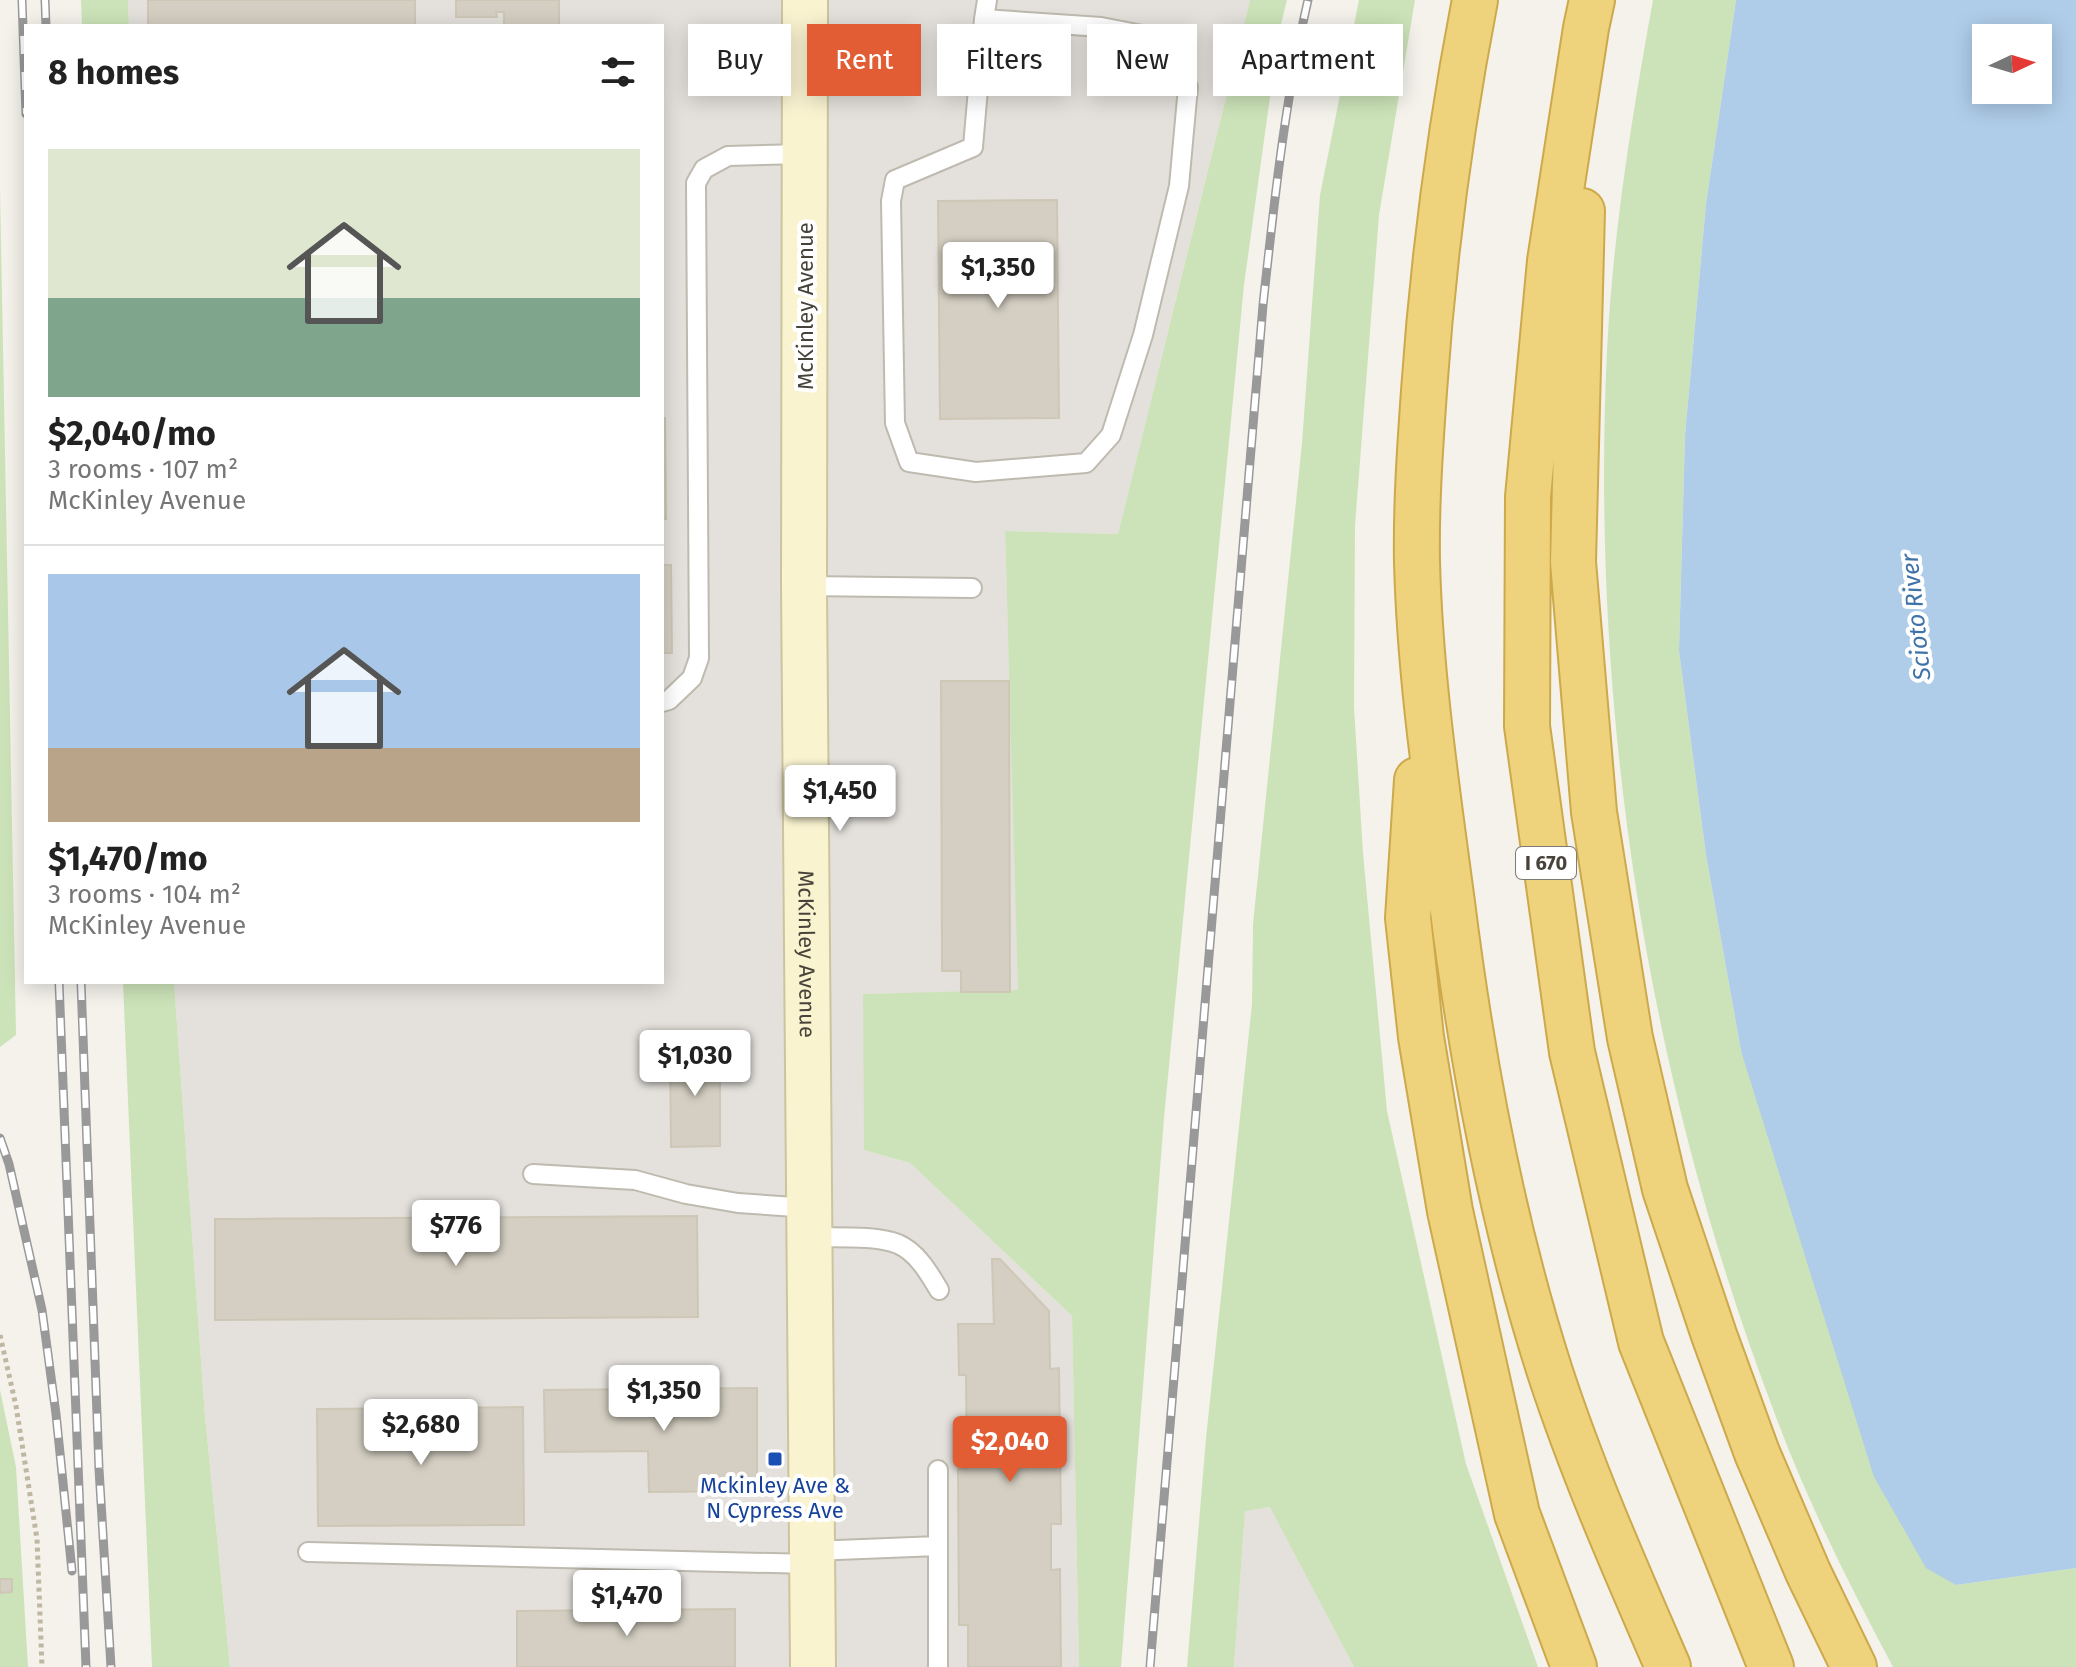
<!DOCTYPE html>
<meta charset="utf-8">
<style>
:root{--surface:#fff;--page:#f6f6f6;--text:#222;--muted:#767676;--line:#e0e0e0;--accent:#e25d34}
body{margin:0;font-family:"Fira Sans",sans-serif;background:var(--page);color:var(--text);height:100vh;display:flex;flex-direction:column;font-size:30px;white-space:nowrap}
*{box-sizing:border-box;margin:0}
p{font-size:26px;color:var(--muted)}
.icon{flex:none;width:44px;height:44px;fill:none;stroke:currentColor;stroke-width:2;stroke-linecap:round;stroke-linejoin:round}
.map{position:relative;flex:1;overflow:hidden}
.drawer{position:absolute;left:24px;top:24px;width:640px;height:960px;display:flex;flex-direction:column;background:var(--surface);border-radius:0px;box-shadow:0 4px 20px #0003}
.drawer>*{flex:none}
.banner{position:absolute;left:688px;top:24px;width:760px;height:72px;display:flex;gap:16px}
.needle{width:52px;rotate:86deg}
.fabs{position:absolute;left:1972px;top:24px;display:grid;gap:16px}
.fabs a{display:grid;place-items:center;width:80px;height:80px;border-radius:0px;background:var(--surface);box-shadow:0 4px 20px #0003;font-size:40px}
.price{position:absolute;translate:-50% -68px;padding:0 18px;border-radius:8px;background:#fff;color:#222;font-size:26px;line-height:52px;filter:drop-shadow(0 2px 4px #0008)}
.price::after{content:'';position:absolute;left:50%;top:48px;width:24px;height:18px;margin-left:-12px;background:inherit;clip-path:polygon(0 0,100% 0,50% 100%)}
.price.active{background:var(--accent);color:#fff}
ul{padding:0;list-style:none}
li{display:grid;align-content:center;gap:16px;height:424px;padding:0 24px}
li+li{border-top:2px solid var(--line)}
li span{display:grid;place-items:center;height:248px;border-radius:0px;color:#555}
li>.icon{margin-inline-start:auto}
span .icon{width:144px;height:144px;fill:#fffc;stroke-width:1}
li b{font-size:34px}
h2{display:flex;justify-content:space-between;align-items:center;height:96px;padding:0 24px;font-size:34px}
.pill{padding:0 28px;border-radius:0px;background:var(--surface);box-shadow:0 4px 20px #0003;font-size:28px;line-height:72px}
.pill.active{background:var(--accent);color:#fff}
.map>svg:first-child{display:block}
.industrial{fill:#e4e1dc}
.green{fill:#cce3b9}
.water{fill:#afcce9;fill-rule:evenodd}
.building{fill:#d4cfc2;stroke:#cec7b6;stroke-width:2}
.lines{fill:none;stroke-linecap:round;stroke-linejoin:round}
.service-casing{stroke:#bebaaf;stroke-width:22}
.secondary-casing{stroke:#cbc49e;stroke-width:48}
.motorway-casing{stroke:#cda94c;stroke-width:48}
.path{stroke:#bfb7a1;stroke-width:5;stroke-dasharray:4 4;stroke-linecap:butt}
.service{stroke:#fff;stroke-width:18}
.secondary{stroke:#f9f3d0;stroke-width:44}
.motorway{stroke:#eed27c;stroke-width:44}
.rail-casing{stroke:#999;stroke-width:9}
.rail{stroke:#fff;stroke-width:6;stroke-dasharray:18;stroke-linecap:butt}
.transit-dot{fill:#1a4fb4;stroke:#fff;stroke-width:3}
.labels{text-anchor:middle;stroke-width:8;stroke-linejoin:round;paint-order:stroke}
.shield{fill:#fff;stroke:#7e7b75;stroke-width:2}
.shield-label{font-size:20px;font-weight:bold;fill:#47433a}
.street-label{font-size:22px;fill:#47433a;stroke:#fff}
.transit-label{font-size:22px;fill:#164399;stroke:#fff}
.water-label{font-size:24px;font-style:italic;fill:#3e72a8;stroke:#fff}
</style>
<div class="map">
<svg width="2076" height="1667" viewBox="0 0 2076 1667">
<rect width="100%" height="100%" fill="#f4f2eb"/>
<!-- industrial -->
<path class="industrial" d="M 128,0 L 1250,0 L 1118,534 L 1005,531 L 1019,991 L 864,994 L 864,1150 L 910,1163 L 1072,1316 L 1079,1667 L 230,1667 L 205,1416 L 174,982 L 662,982 L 662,26 L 129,26 Z
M 1271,1507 L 1354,1667 L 1234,1667 L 1245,1510 Z"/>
<!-- green -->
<path class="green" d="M 81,0 L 128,0 L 129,26 L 82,26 Z
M 1250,0 L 1287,0 L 1279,32 L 1244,285 L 1164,1118 L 1121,1667 L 1079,1667 L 1072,1316 L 910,1163 L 864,1150 L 863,994 L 1018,990 L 1005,531 L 1118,534 Z
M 1359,0 L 1415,0 L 1379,215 L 1355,526 L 1354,707 L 1363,853 L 1387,1111 L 1466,1464 L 1538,1667 L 1354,1667 L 1270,1507 L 1245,1511 L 1234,1667 L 1187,1667 L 1206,1438 L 1252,1004 L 1253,924 L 1302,443 L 1320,195 Z
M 1653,0 L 1736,0 L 1706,204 L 1685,435 L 1679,651 L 1706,855 L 1741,1051 L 1956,1585 L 2076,1568 L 2076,1667 L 1893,1667 C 1850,1586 1808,1503 1776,1417 C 1647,1081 1590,710 1607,351 C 1613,232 1632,116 1653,0 Z
M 0,187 L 16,1035 L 0,1047 Z
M 123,982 L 174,982 L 205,1416 L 230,1667 L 152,1667 Z
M 0,1390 L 16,1467 L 28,1667 L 0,1667 Z"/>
<!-- water -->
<path class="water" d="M 1736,0 L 2076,0 L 2076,1568 L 1956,1585 L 1926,1568 L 1874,1477 L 1741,1051 L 1706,855 L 1679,651 L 1685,435 L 1706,204 ZM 1986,38 L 2038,38 L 2038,90 L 1986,90 Z"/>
<!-- building -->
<path class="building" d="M 148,0 L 415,0 L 415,26 L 148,26 Z
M 456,0 L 559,0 L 559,26 L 504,26 L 504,12 L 496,12 L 497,17 L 456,17 Z
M 1057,200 L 1059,418 L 940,419 L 938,201 Z
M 662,418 L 665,418 L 666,519 L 662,519 Z
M 662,565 L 671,565 L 672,653 L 662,653 Z
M 941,681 L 1009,681 L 1010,992 L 961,992 L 961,971 L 942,971 Z
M 670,1050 L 720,1050 L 720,1146 L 671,1147 Z
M 697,1216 L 698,1317 L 215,1320 L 215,1219 Z
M 992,1259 L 1000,1259 L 1049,1311 L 1050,1369 L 1059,1368 L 1061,1524 L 1051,1524 L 1051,1570 L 1060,1569 L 1061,1667 L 968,1667 L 968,1625 L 959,1625 L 958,1469 L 967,1469 L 966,1375 L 959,1375 L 958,1324 L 994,1324 Z
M 757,1388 L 757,1491 L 649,1492 L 648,1451 L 545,1452 L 544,1390 Z
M 523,1407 L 524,1525 L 318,1526 L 317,1409 Z
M 0,1579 L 12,1579 L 12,1592 L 0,1593 Z
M 735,1609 L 735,1667 L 517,1667 L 517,1611 Z"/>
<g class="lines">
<defs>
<path id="service" d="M 984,19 L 1101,27 L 1158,38 L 1188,87 L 1179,186 L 1143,335 L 1111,435 L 1086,463 L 976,472 L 909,462 L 895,423 L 891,201 L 895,180 L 973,147 L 984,19 L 987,0
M 804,586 L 972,588
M 662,702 L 669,700 L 692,678 L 699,658 L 696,183 L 704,169 L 728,156 L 805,154
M 533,1174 L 635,1180 L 686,1194 L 738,1203 L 810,1208
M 810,1237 C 836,1238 875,1235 898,1244 C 917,1252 929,1273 939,1290
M 938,1546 L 938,1470
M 812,1551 L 938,1546 L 938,1667
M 308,1552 L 811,1564"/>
<g id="secondary">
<path id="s1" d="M 805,0 L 804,586 L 813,1667"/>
</g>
<path id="motorway" d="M 1475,0 C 1450,129 1433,260 1424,391 C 1420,448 1416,505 1417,562 C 1420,677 1437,790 1452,903 C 1472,1062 1501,1220 1550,1372 C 1583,1473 1626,1570 1668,1667
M 1592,0 L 1586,28 L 1550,261 L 1528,497 L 1527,726 L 1572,1052 L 1641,1342 L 1771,1667
M 1582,211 L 1573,562 L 1594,812 L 1630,1038 L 1665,1189 L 1714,1335 L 1757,1453 L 1808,1572 L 1854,1667
M 1417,780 L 1408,918 L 1421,1037 L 1450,1211 L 1517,1514 L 1574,1667"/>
</defs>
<!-- service casing -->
<use href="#service" class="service-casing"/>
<!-- secondary casing -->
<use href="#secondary" class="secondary-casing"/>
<!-- motorway casing -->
<use href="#motorway" class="motorway-casing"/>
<!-- path -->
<path class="path" d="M 0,1335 L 16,1406 L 37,1539 L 42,1667"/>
<!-- service -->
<use href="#service" class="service"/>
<!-- secondary -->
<use href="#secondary" class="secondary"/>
<!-- motorway -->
<use href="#motorway" class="motorway"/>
<defs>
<path id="rail" d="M 22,0 L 26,114
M 45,0 L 46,26
M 59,982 L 86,1667
M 81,982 L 99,1469 L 111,1667
M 0,1138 L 9,1164 L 42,1310 L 56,1414 L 72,1571
M 1150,1667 L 1263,305 C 1274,203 1285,100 1308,0"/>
</defs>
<!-- rail casing -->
<use href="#rail" class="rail-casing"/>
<!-- rail -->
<use href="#rail" class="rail"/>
</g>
<!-- markers -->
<rect class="transit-dot" x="767" y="1451" width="16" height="16" rx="4"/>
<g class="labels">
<!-- shield labels -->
<rect class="shield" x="1516" y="847" width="60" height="32" rx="6"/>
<g class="shield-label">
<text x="1546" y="870">I 670</text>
</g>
<!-- street labels -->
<g class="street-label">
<text transform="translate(805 306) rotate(-90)" y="8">McKinley Avenue</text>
<text dy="8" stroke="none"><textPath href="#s1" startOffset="954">McKinley Avenue</textPath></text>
</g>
<!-- transit labels -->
<g class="transit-label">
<text x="775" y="1493">Mckinley Ave &amp;<tspan x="775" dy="25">N Cypress Ave</tspan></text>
</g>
<!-- water labels -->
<g class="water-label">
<text transform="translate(1916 617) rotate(-96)" y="8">Scioto River</text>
</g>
</g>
</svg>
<div class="fabs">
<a><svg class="needle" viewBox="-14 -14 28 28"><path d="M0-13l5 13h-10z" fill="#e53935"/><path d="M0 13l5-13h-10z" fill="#767676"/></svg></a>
</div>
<b class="price" style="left:998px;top:310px">$1,350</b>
<b class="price" style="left:840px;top:833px">$1,450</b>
<b class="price" style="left:695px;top:1098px">$1,030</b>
<b class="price" style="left:456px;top:1268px">$776</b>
<b class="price" style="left:664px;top:1433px">$1,350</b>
<b class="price" style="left:421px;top:1467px">$2,680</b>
<b class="price active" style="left:1010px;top:1484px">$2,040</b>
<b class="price" style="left:627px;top:1638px">$1,470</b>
<div class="banner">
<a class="pill">Buy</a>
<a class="pill active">Rent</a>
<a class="pill">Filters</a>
<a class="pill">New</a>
<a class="pill">Apartment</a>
</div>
<section class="drawer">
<h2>8 homes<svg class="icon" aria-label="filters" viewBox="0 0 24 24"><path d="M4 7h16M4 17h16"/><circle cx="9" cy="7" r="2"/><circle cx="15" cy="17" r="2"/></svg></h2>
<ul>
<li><span style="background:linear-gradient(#dfe7d0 60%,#7fa58c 0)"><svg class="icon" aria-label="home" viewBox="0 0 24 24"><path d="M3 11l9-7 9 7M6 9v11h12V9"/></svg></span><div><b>$2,040/mo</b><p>3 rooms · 107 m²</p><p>McKinley Avenue</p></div></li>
<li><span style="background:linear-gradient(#a9c7e8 70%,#b9a48a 0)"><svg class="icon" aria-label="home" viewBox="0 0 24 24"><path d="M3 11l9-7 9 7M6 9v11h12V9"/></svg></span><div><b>$1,470/mo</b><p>3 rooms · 104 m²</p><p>McKinley Avenue</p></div></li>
</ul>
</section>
</div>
